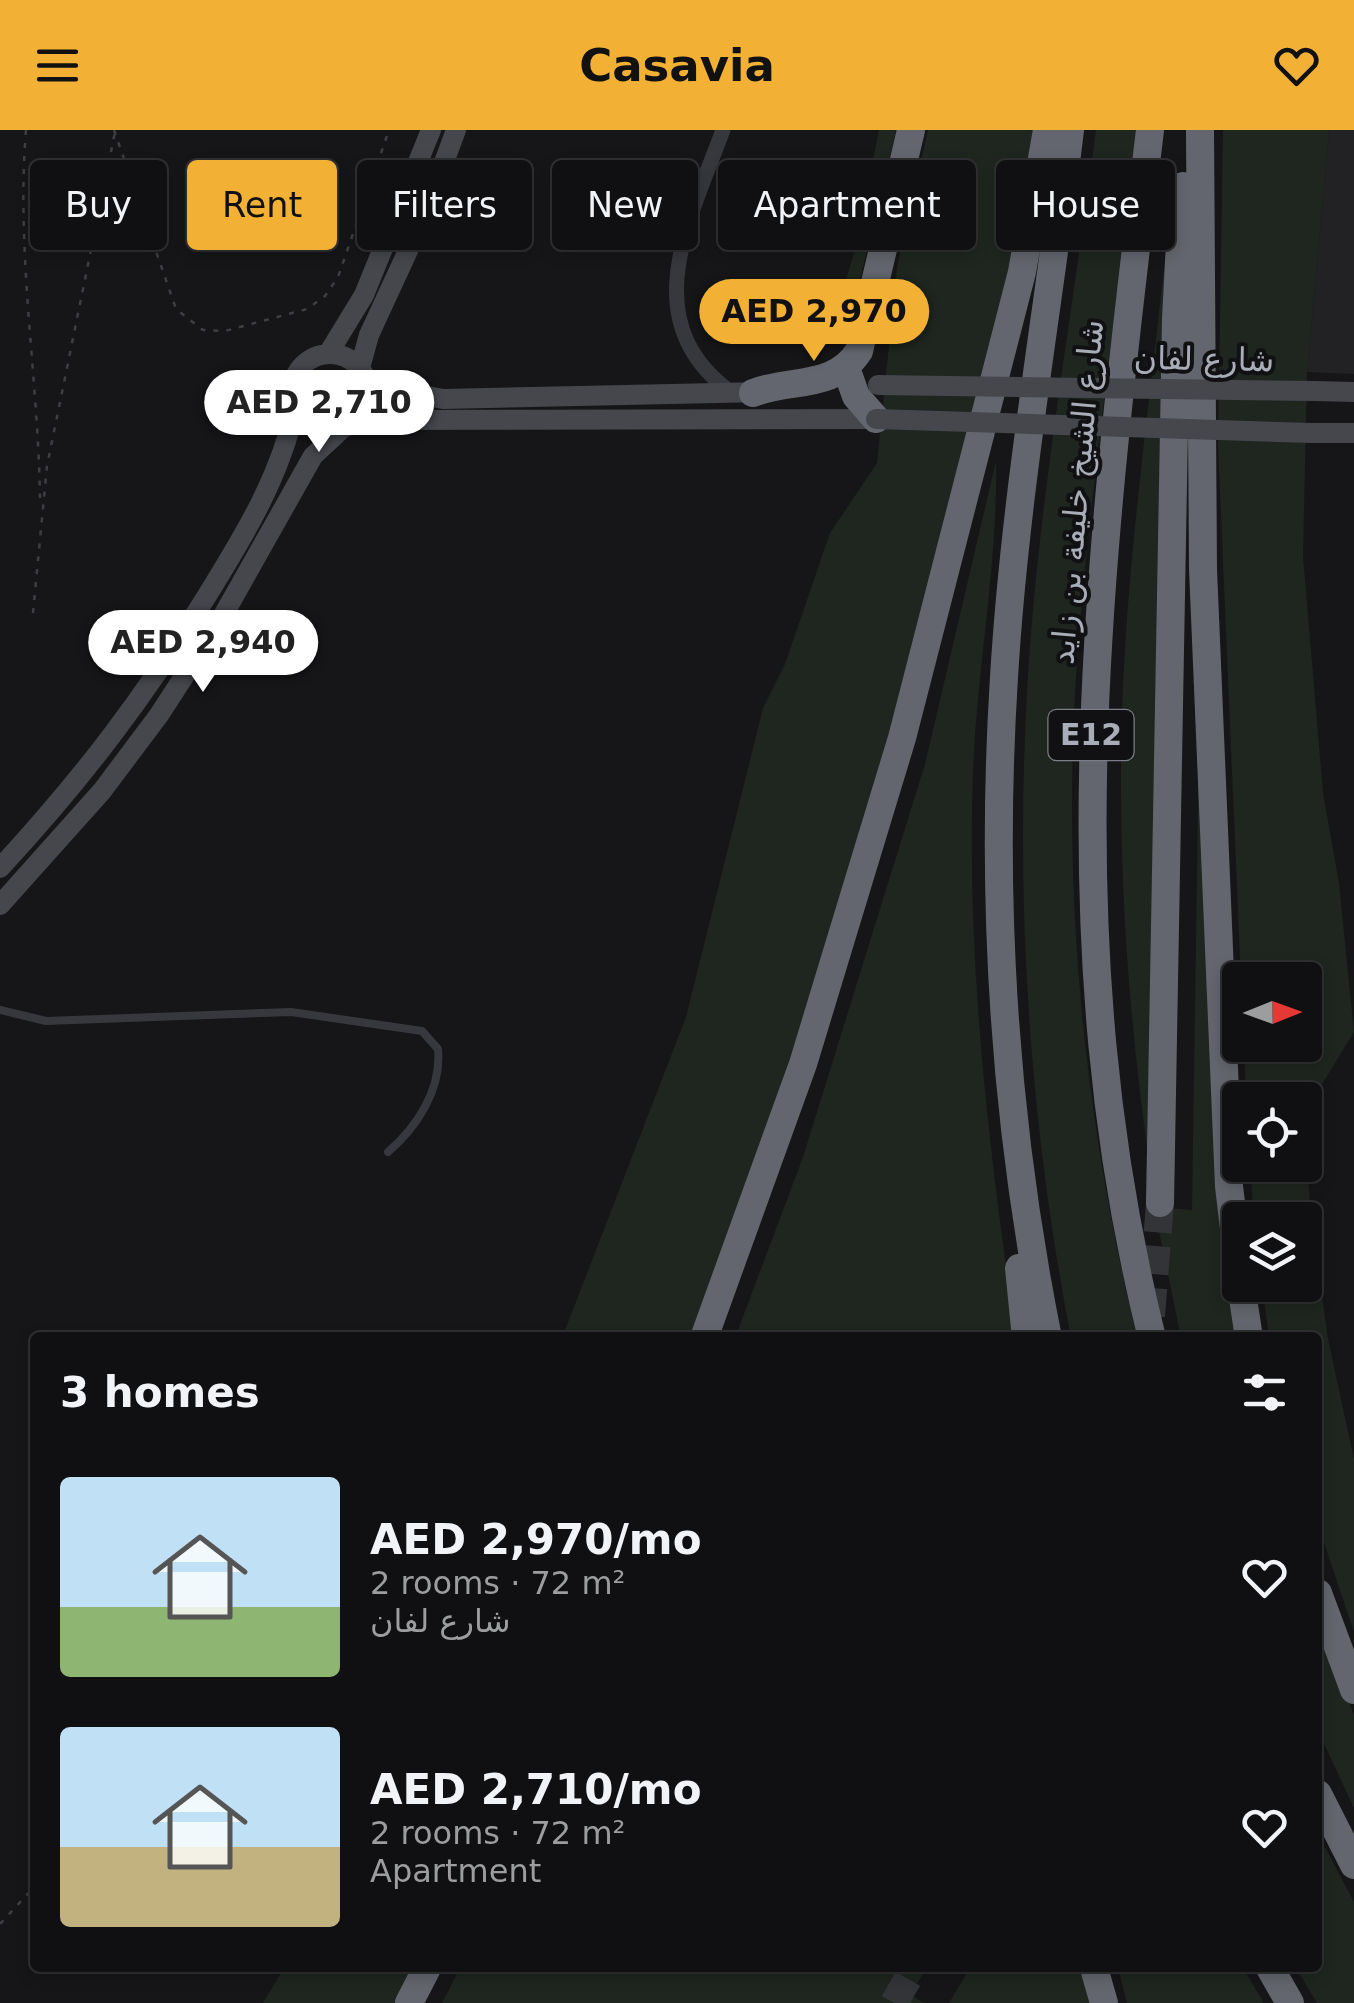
<!DOCTYPE html>
<meta charset="utf-8">
<style>
:root{--surface:#101012;--page:#19191b;--text:#f1f3f6;--muted:#9c9d9f;--line:#303032;--accent:#f2b134}
body{margin:0;font-family:"DejaVu Sans","Noto Naskh Arabic",sans-serif;background:var(--page);color:var(--text);height:100vh;display:flex;flex-direction:column;font-size:38px;white-space:nowrap}
*{box-sizing:border-box;margin:0}
p{font-size:32px;color:var(--muted)}
.icon{flex:none;width:55px;height:55px;fill:none;stroke:currentColor;stroke-width:2;stroke-linecap:round;stroke-linejoin:round}
.map{position:relative;flex:1;overflow:hidden}
.details{position:absolute;left:30px;top:1202px;width:1292px;height:640px;display:flex;flex-direction:column;background:var(--surface);border-radius:10px;box-shadow:0 5px 15px #0003,0 0 0 2px var(--line)}
.details>*{flex:none}
.top-card{position:absolute;left:30px;top:30px;width:1295px;height:90px;display:flex;gap:20px}
.needle{width:65px;rotate:89deg}
.buttons{position:absolute;left:1222px;top:832px;display:grid;gap:20px}
.buttons a{display:grid;place-items:center;width:100px;height:100px;border-radius:10px;background:var(--surface);box-shadow:0 5px 15px #0003,0 0 0 2px var(--line);font-size:50px}
.price{position:absolute;translate:-50% -85px;padding:0 22px;border-radius:35px;background:#fff;color:#222;font-size:32px;line-height:65px;filter:drop-shadow(0 2px 5px #0008)}
.price::after{content:'';position:absolute;left:50%;top:60px;width:30px;height:22px;margin-left:-15px;background:inherit;clip-path:polygon(0 0,100% 0,50% 100%)}
.price.selected{background:var(--accent);color:#111}
ul{padding:0;list-style:none}
li{display:flex;align-items:center;gap:30px;height:250px;padding:0 30px}
li span{display:grid;place-items:center;flex:none;width:280px;height:200px;border-radius:10px;color:#555}
li>.icon{margin-inline-start:auto}
span .icon{width:120px;height:120px;fill:#fffc;stroke-width:1}
li b{font-size:42px}
h2{display:flex;justify-content:space-between;align-items:center;height:120px;padding:0 30px;font-size:42px}
.chip{padding:0 35px;border-radius:10px;background:var(--surface);box-shadow:0 5px 15px #0003,0 0 0 2px var(--line);font-size:35px;line-height:90px}
.chip.selected{background:var(--accent);color:#111}
header{display:flex;justify-content:space-between;align-items:center;height:130px;padding:0 30px;background:var(--accent);color:#111;font-size:45px;font-weight:800}
.map>svg:first-child{display:block}
.built{fill:#222225}
.green{fill:#1e261f}
.lines{fill:none;stroke-linecap:round;stroke-linejoin:round}
.highway-tunnel{stroke:#333438;stroke-width:28;stroke-dasharray:28 14;stroke-linecap:butt}
.path{stroke:#3d3f44;stroke-width:2.5;stroke-dasharray:5 8;stroke-linecap:butt}
.lane{stroke:#37383d;stroke-width:8}
.street{stroke:#37383d;stroke-width:15}
.secondary{stroke:#45474d;stroke-width:20}
.highway{stroke:#63666e;stroke-width:28}
.secondary-bridge{stroke:#45474d;stroke-width:20}
.labels{text-anchor:middle;stroke-width:8;stroke-linejoin:round;paint-order:stroke}
.shield{fill:#111113;stroke:#7b7e86;stroke-width:2.5}
.shield-label{font-size:30px;font-weight:bold;fill:#a8adb8}
.street-label{font-size:32px;fill:#a8adb8;stroke:#111113}
</style>
<header><svg class="icon" aria-label="menu" viewBox="0 0 24 24"><path d="M4 6h16M4 12h16M4 18h16"/></svg>Casavia<svg class="icon" aria-label="heart" viewBox="0 0 24 24"><path d="M12 20l-8-8c-3-5 5-10 8-4 3-6 11-1 8 4z"/></svg></header>
<div class="map">
<svg width="1354" height="1873" viewBox="0 0 1354 1873">
<rect width="100%" height="100%" fill="#161618"/>
<!-- built -->
<path class="built" d="M 1329,0 L 1354,0 L 1354,244 L 1307,242 Z"/>
<!-- green -->
<path class="green" d="M 879,0 L 896,0 L 844,216 L 831,200 L 856,116 Z
M 928,0 L 1036,0 L 1026,72 L 960,377 L 797,921 L 695,1207 L 562,1208 L 686,887 L 763,578 L 785,534 L 830,403 L 877,333 L 897,137 Z
M 1096,0 L 1137,0 C 1117,182 1088,365 1076,548 C 1062,767 1085,995 1137,1207 L 1071,1208 C 1027,980 1013,747 1030,516 C 1043,343 1074,172 1096,0 Z
M 1223,0 L 1329,0 L 1307,242 L 1303,426 L 1323,663 L 1339,753 L 1354,902 L 1305,982 L 1305,970 L 1246,970 L 1244,915 L 1305,915 L 1305,850 L 1241,850 L 1218,317 Z
M 1170,81 L 1154,1065 C 1132,922 1120,779 1121,634 C 1122,449 1152,264 1170,81 Z
M 996,331 C 998,434 977,538 973,641 C 966,831 989,1020 1016,1207 L 735,1208 L 803,1027 L 925,634 Z
M 1199,608 L 1239,1207 L 1181,1207 L 1154,1077 L 1192,1080 Z
M 1305,1002 L 1311,1087 L 1328,1209 L 1354,1329 L 1354,1502 L 1318,1395 L 1318,1208 L 1269,1207 L 1262,1155 L 1305,1155 L 1305,1090 L 1254,1090 L 1250,1035 L 1305,1035 Z
M 1318,1492 L 1354,1585 L 1354,1678 L 1318,1601 Z
M 1318,1704 L 1354,1772 L 1354,1873 L 1317,1873 L 1296,1838 L 1318,1838 Z
M 284,1838 L 415,1838 L 397,1873 L 263,1873 Z
M 460,1838 L 927,1838 L 910,1864 L 923,1873 L 442,1873 Z
M 970,1838 L 1091,1838 L 1100,1873 L 949,1873 Z
M 1118,1838 L 1243,1838 L 1264,1873 L 1127,1873 Z"/>
<g class="lines">
<!-- highway-tunnel -->
<path class="highway-tunnel" d="M 1151,1186 L 1160,1073
M 894,1873 L 914,1838"/>
<!-- path -->
<path class="path" d="M 26,0 C 16,123 38,245 40,368
M 114,0 L 176,179 L 203,200 L 225,201 L 307,179 L 325,166 L 338,147 L 389,0
M 33,483 L 47,336 L 115,2
M 0,1794 L 35,1756"/>
<!-- lane -->
<path class="lane" d="M 0,880 L 46,891 L 291,882 L 422,901 L 438,919 C 442,959 417,997 388,1022"/>
<!-- street -->
<path class="street" d="M 723,0 C 690,90 633,192 732,263"/>
<!-- secondary -->
<path class="secondary" d="M292 262a38 38 0 1 1 76 0a38 38 0 1 1-76 0Z
M 328,224 L 364,165 L 431,0
M 360,238 L 369,205 L 424,86 L 456,0
M 368,255 L 443,269 L 766,262
M 1314,261 L 1354,262
M 357,290 L 876,289
M 1311,303 L 1354,303
M 0,738 C 83,648 144,568 208,464 C 245,404 280,347 295,278
M 0,775 L 102,661 L 159,585 L 220,491 L 313,326 L 342,299"/>
<!-- highway -->
<path class="highway" d="M 1150,0 C 1101,414 1049,795 1152,1208
M 1200,0 L 1203,439 L 1229,1056 L 1240,1149
M 846,238 L 856,266 L 876,289
M 753,263 C 791,248 834,260 859,221 L 911,0
M 1160,1073 L 1176,189 L 1183,56
M 1019,1138 L 1026,1208
M 1241,1155 L 1249,1208
M 704,1208 L 803,934 L 902,608 L 1022,142 L 1047,0
M 1048,1208 C 1004,990 990,769 1004,547 C 1015,364 1048,182 1070,0
M 1318,1463 L 1354,1560
M 1318,1664 L 1354,1735
M 1094,1838 L 1104,1873
M 1270,1838 L 1290,1873
M 409,1873 L 427,1838"/>
<!-- secondary-bridge -->
<path class="secondary-bridge" d="M 878,255 L 1314,261
M 876,289 L 1311,303"/>
</g>
<g class="labels">
<!-- shield labels -->
<rect class="shield" x="1048.5" y="580" width="85" height="50" rx="8"/>
<g class="shield-label">
<text x="1091" y="615">E12</text>
</g>
<!-- street labels -->
<g class="street-label">
<text transform="translate(1204 229) rotate(1)" y="11">شارع لفان</text>
<text transform="translate(1077 362) rotate(-85)" y="11">شارع الشيخ خليفة بن زايد</text>
</g>
</g>
</svg>
<div class="buttons">
<a><svg class="needle" viewBox="-14 -14 28 28"><path d="M0-13l5 13h-10z" fill="#e53935"/><path d="M0 13l5-13h-10z" fill="#9c9d9f"/></svg></a>
<a><svg class="icon" aria-label="locate" viewBox="0 0 24 24"><circle cx="12" cy="12" r="6"/><path d="M12 2v4M12 18v4M2 12h4M18 12h4"/></svg></a>
<a><svg class="icon" aria-label="layers" viewBox="0 0 24 24"><path d="M12 4l9 5-9 5-9-5zM3 14l9 5 9-5"/></svg></a>
</div>
<b class="price selected" style="left:814px;top:234px">AED 2,970</b>
<b class="price" style="left:319px;top:325px">AED 2,710</b>
<b class="price" style="left:203px;top:565px">AED 2,940</b>
<div class="top-card">
<a class="chip">Buy</a>
<a class="chip selected">Rent</a>
<a class="chip">Filters</a>
<a class="chip">New</a>
<a class="chip">Apartment</a>
<a class="chip">House</a>
</div>
<section class="details">
<h2>3 homes<svg class="icon" aria-label="filters" viewBox="0 0 24 24"><path d="M4 7h16M4 17h16"/><circle cx="9" cy="7" r="2"/><circle cx="15" cy="17" r="2"/></svg></h2>
<ul>
<li><span style="background:linear-gradient(#bfe0f5 65%,#8fb573 0)"><svg class="icon" aria-label="home" viewBox="0 0 24 24"><path d="M3 11l9-7 9 7M6 9v11h12V9"/></svg></span><div><b>AED 2,970/mo</b><p>2 rooms · 72 m²</p><p>شارع لفان</p></div><svg class="icon" aria-label="heart" viewBox="0 0 24 24"><path d="M12 20l-8-8c-3-5 5-10 8-4 3-6 11-1 8 4z"/></svg></li>
<li><span style="background:linear-gradient(#bfe0f5 60%,#c2b280 0)"><svg class="icon" aria-label="home" viewBox="0 0 24 24"><path d="M3 11l9-7 9 7M6 9v11h12V9"/></svg></span><div><b>AED 2,710/mo</b><p>2 rooms · 72 m²</p><p>Apartment</p></div><svg class="icon" aria-label="heart" viewBox="0 0 24 24"><path d="M12 20l-8-8c-3-5 5-10 8-4 3-6 11-1 8 4z"/></svg></li>
</ul>
</section>
</div>
